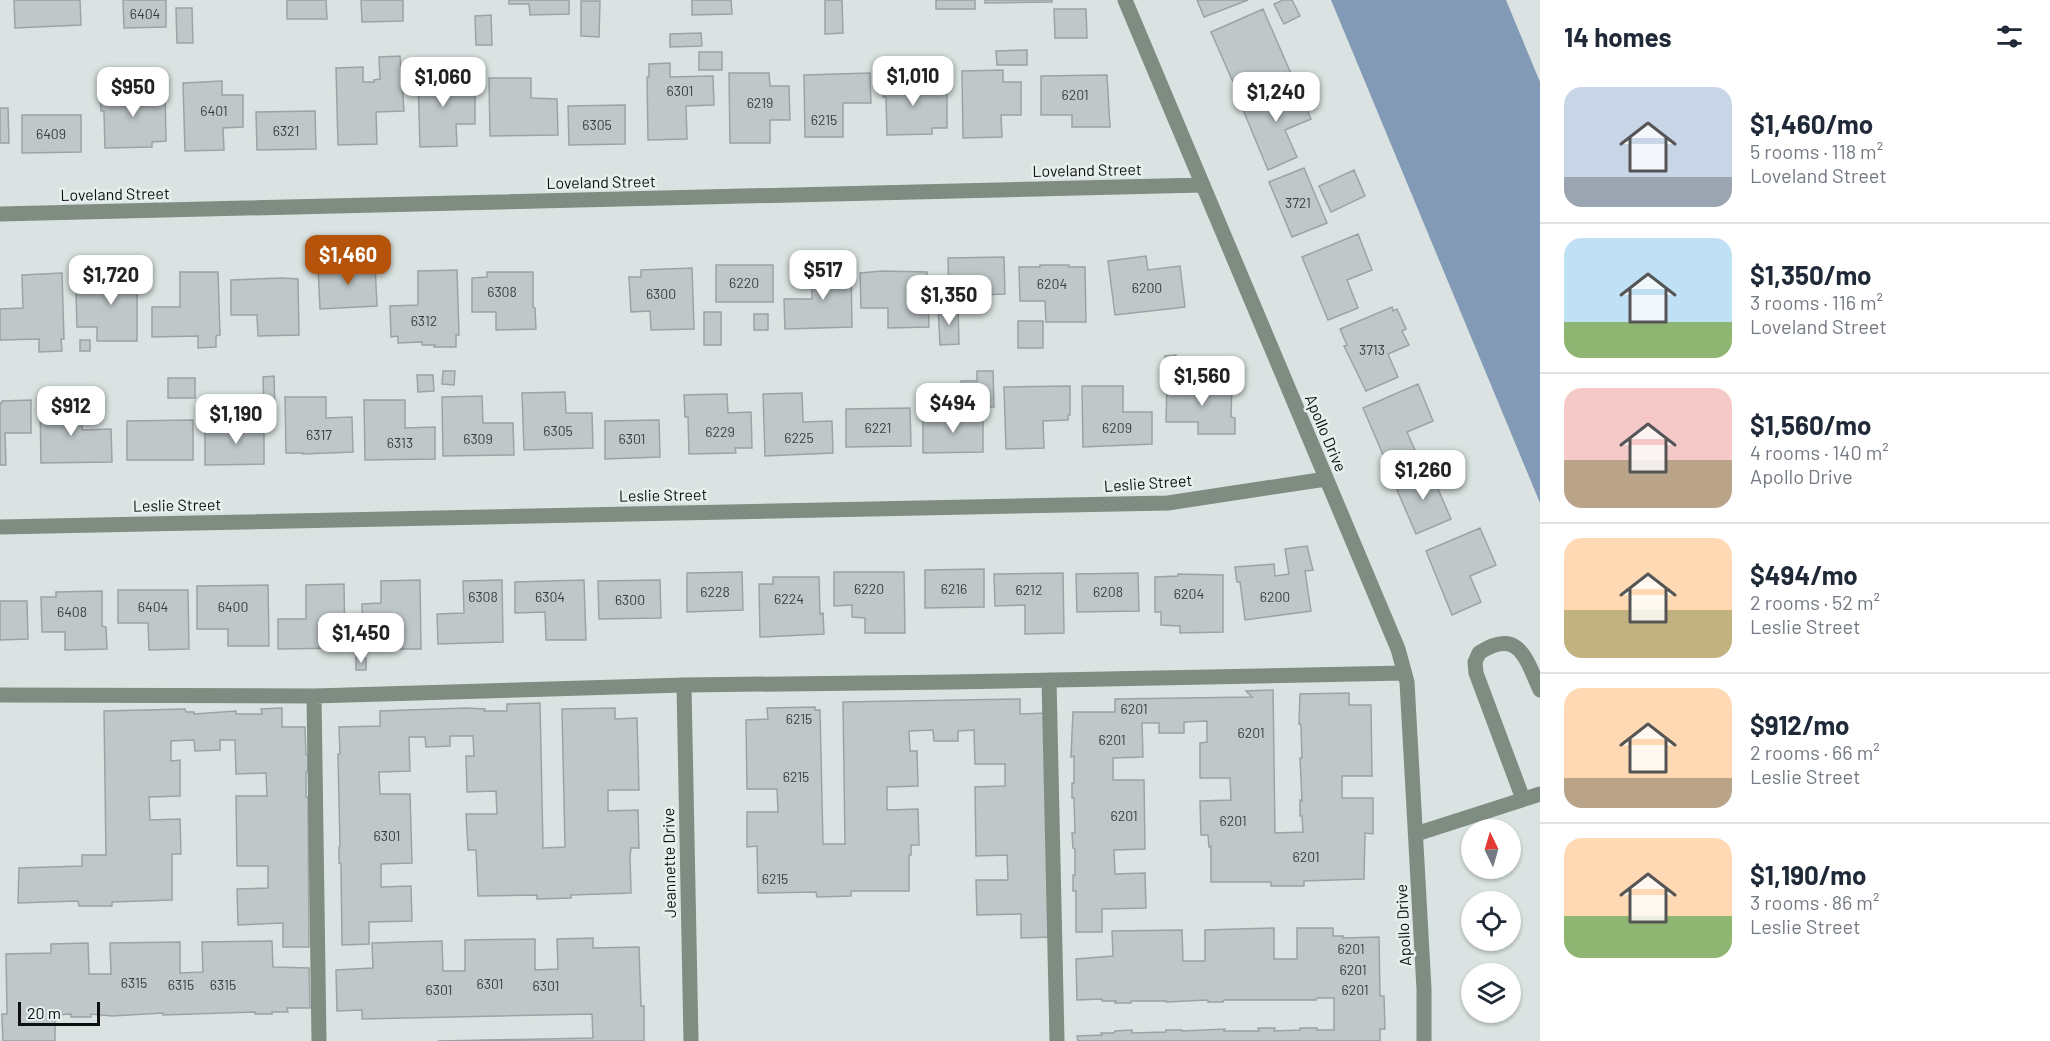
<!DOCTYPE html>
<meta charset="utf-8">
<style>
:root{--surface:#fff;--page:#f2f2f3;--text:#1f2937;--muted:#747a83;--line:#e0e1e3;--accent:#b45309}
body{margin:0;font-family:Barlow,sans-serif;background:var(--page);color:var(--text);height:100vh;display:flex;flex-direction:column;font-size:22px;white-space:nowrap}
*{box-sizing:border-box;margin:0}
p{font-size:20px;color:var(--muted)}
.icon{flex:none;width:33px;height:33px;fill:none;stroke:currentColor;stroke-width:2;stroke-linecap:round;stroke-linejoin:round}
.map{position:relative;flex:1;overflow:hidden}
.side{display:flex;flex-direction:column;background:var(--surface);width:510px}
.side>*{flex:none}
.needle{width:39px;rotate:355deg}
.tools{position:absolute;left:1461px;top:819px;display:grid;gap:12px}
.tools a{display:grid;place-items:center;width:60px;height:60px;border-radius:50%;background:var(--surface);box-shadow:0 2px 4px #0004;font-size:30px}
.scale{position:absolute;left:18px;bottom:15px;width:82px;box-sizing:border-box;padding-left:6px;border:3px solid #0e1010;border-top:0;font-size:16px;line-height:21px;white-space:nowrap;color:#0e1010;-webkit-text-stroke:4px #e7f0ee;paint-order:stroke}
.price{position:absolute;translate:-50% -51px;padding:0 14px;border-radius:12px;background:#fff;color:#222;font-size:20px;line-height:39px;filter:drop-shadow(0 2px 3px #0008)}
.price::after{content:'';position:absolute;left:50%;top:36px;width:18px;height:14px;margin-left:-9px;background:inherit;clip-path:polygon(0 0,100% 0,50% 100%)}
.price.selected{background:var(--accent);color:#fff}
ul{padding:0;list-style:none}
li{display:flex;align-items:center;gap:18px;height:150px;padding:0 24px}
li+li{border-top:2px solid var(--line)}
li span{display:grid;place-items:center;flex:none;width:168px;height:120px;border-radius:18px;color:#555}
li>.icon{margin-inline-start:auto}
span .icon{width:72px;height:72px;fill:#fffc;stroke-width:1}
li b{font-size:26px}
h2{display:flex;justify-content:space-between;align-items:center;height:72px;padding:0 24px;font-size:26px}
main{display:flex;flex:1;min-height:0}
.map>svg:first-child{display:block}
.water{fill:#829ab6}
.building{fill:#bfc7c9;stroke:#9ca3a5;stroke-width:1.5}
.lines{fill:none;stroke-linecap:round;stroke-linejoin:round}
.minor{stroke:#7f8c81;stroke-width:15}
.labels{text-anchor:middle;stroke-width:5;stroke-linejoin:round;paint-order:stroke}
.number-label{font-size:14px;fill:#3a3e3e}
.street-label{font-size:16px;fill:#0e1010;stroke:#e7f0ee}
</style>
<main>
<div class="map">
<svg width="1540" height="1041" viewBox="0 0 1540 1041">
<rect width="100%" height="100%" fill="#dae3e1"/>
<!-- water -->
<path class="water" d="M 1331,0 L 1506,0 L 1540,82 L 1540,503 Z"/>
<!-- building -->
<path class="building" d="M 14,0 L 80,0 L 81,25 L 15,28 Z
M 123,0 L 166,0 L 166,27 L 124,28 Z
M 287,0 L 326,0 L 327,19 L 287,19 Z
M 361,0 L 403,0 L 403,21 L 362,22 Z
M 509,0 L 569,0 L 569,14 L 530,15 L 529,4 L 509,4 Z
M 692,0 L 731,0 L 732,14 L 692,15 Z
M 825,0 L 842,0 L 843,33 L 825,34 Z
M 936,0 L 975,0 L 975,9 L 936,9 Z
M 985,0 L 1052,0 L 1052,2 L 985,3 Z
M 1197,0 L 1248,0 L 1204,17 Z
M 1283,0 L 1292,0 L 1300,16 L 1284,24 L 1274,4 Z
M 581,1 L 600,1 L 599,37 L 581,36 Z
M 176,8 L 192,8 L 193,43 L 177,43 Z
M 1054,9 L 1086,9 L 1087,38 L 1055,38 Z
M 1263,9 L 1292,76 L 1240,98 L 1211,32 Z
M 491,15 L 492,45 L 476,45 L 475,16 Z
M 701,33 L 702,46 L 670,47 L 670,34 Z
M 1027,50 L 1027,65 L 997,65 L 996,51 Z
M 699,52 L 722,52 L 722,70 L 699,70 Z
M 400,56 L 404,111 L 376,112 L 377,144 L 338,145 L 336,68 L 363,67 L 363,82 L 374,82 L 374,80 L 380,79 L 379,57 Z
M 670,63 L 670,77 L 713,76 L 714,105 L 686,106 L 687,139 L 648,140 L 647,77 L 649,77 L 649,64 Z
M 425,66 L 451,66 L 451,79 L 456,79 L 456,88 L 475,88 L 475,124 L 456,124 L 457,146 L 420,147 L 418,79 L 426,79 Z
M 1003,70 L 1003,82 L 1021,82 L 1021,115 L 1001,115 L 1002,137 L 963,138 L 962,71 Z
M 729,73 L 769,73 L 770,86 L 789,86 L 790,120 L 770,120 L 770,143 L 730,143 Z
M 870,73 L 871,103 L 843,103 L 843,137 L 805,137 L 804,75 Z
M 1107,75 L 1110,127 L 1072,127 L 1072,115 L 1041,115 L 1041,76 Z
M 883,76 L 924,76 L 924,94 L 947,94 L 947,128 L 932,128 L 932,134 L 887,135 L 886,97 L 883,97 Z
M 489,78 L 531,78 L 531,98 L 557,99 L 558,135 L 490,136 Z
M 222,81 L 222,95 L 243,95 L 243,127 L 223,128 L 224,150 L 185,151 L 183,83 Z
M 1295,82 L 1311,119 L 1285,130 L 1297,157 L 1268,170 L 1241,105 Z
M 142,87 L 143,106 L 148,105 L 148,92 L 165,92 L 166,141 L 152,142 L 152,147 L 105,148 L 104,111 L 101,111 L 100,89 Z
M 625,105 L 625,144 L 569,145 L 568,106 Z
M 0,108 L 8,108 L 9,143 L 0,143 Z
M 315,111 L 316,149 L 257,150 L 256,112 Z
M 22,115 L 81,115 L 81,152 L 22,153 Z
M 1304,168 L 1327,223 L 1292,237 L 1269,182 Z
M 1354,170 L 1365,196 L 1331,212 L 1319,186 Z
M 1358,234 L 1372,270 L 1347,280 L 1358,308 L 1328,320 L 1302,257 Z
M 1146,256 L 1148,270 L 1180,266 L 1185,307 L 1115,315 L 1108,261 Z
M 1004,257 L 1005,294 L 949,296 L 948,258 Z
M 375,264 L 377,306 L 320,309 L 318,267 Z
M 716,265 L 773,265 L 773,302 L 716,302 Z
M 851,265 L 852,327 L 785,329 L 784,299 L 812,299 L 812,266 Z
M 1040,265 L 1069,265 L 1069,267 L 1085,267 L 1086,322 L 1046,322 L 1045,301 L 1020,301 L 1019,267 L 1040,267 Z
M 692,268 L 694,329 L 651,330 L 650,311 L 631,312 L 629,277 L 641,277 L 641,270 Z
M 96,270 L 137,270 L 137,341 L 97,341 L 97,327 L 77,327 L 76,293 L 96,293 Z
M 457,270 L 459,335 L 456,335 L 456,347 L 434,347 L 435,345 L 422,345 L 422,342 L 398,343 L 398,336 L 391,337 L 390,306 L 418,305 L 418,271 Z
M 882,271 L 927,272 L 929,327 L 888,328 L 888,308 L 861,308 L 860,273 Z
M 180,272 L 218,272 L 220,335 L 216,336 L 216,347 L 198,348 L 198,336 L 152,337 L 152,307 L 180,307 Z
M 487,272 L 533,272 L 533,307 L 535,308 L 536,329 L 496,330 L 496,312 L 472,312 L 472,278 L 487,277 Z
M 62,273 L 64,339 L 61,339 L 62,351 L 39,352 L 39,339 L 0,340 L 0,309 L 23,308 L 22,275 Z
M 282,278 L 298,279 L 299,335 L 258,336 L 257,315 L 231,315 L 231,280 Z
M 938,307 L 958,307 L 959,344 L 940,345 Z
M 1392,307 L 1393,311 L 1397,309 L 1406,329 L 1402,331 L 1409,345 L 1388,354 L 1398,377 L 1366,391 L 1344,346 L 1347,345 L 1340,329 Z
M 704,312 L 721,312 L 721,345 L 704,345 Z
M 754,314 L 768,314 L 768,330 L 754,330 Z
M 1018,321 L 1043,321 L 1043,348 L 1018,348 Z
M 80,340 L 90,340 L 90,351 L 80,351 Z
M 1176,355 L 1177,376 L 1165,376 L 1165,356 Z
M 443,371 L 455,371 L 454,385 L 442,384 Z
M 977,371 L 993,371 L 994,407 L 961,408 L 961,381 L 977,381 Z
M 417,375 L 433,375 L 434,391 L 418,392 Z
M 274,376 L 275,411 L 264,411 L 263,377 Z
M 168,378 L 195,378 L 195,398 L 168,398 Z
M 1167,384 L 1232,384 L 1231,417 L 1235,418 L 1235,434 L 1198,434 L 1198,422 L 1166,422 Z
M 1418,384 L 1433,421 L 1407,432 L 1419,459 L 1390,471 L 1363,408 Z
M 1070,386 L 1070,415 L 1068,415 L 1068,420 L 1043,421 L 1044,448 L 1006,449 L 1004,387 Z
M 1082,386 L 1123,386 L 1123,412 L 1152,412 L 1152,444 L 1083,447 Z
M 565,392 L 566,413 L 592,413 L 593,448 L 524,450 L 522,393 Z
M 802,393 L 803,422 L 832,421 L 833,453 L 765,456 L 763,394 Z
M 727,394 L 728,413 L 751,412 L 752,448 L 735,448 L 736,453 L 689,454 L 688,417 L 685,417 L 684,395 Z
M 482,396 L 483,423 L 513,423 L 514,455 L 443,456 L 442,397 Z
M 285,397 L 326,397 L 326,418 L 352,417 L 353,452 L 303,454 L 303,453 L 286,453 Z
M 31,400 L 31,433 L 5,433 L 6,465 L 0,465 L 0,403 L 2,403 L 2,401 Z
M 364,400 L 405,400 L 405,428 L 435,427 L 435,459 L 365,460 Z
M 82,403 L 82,430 L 111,429 L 112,462 L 41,463 L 40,404 Z
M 910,408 L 911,446 L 846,447 L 846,409 Z
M 983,415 L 983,452 L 923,453 L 923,416 Z
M 193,420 L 193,460 L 127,460 L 127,421 Z
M 247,420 L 264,420 L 264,464 L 205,465 L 205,428 L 247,428 Z
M 659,420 L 660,457 L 605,459 L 605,421 Z
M 1429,468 L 1451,519 L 1416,534 L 1394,483 Z
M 1480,528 L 1496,565 L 1470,576 L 1481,602 L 1452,615 L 1426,551 Z
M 1307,546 L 1313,570 L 1305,571 L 1311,611 L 1245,620 L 1240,582 L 1237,582 L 1235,567 L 1274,564 L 1275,576 L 1289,574 L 1285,549 Z
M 984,569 L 984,607 L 925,608 L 925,570 Z
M 742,572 L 743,610 L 687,612 L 687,573 Z
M 834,572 L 904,572 L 905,633 L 865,633 L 865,618 L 852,617 L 852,605 L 834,606 Z
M 1063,573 L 1064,633 L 1025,634 L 1025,605 L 995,606 L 994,574 Z
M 1138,573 L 1139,611 L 1077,612 L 1076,574 Z
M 1178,574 L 1223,575 L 1223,632 L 1180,633 L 1180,626 L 1161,625 L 1161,612 L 1155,612 L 1155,577 L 1178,576 Z
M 773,577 L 819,577 L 820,614 L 823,613 L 824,634 L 760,637 L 759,584 L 773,584 Z
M 420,580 L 421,649 L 382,649 L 382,638 L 363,639 L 362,604 L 381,603 L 381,581 Z
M 502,580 L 503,642 L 438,644 L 437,614 L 464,613 L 463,581 Z
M 584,580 L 586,640 L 546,640 L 545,612 L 515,613 L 515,582 Z
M 660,580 L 661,618 L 599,619 L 598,581 Z
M 344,584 L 345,648 L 278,649 L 278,619 L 306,619 L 306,585 Z
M 268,585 L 269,646 L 228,646 L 228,629 L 197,629 L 197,586 Z
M 118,590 L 188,590 L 189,649 L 149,650 L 148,623 L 118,623 Z
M 102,591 L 102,626 L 106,627 L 107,649 L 65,650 L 65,632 L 42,632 L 41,597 L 56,597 L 56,592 Z
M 0,601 L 27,601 L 28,639 L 0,640 Z
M 356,657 L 366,658 L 366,670 L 356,670 Z
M 1273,690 L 1275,833 L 1303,832 L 1302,816 L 1300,816 L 1300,800 L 1302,801 L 1300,758 L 1302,758 L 1301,725 L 1299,724 L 1300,694 L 1349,693 L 1349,705 L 1371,705 L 1372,776 L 1342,776 L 1342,798 L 1373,798 L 1373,834 L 1365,833 L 1364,879 L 1304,881 L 1304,886 L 1271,886 L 1271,882 L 1211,882 L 1211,846 L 1209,847 L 1208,835 L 1201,835 L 1200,801 L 1231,800 L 1230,778 L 1200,778 L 1200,743 L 1207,742 L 1207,721 L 1184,722 L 1184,733 L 1159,733 L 1159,723 L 1142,723 L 1143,757 L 1113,758 L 1113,780 L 1144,780 L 1145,849 L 1114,850 L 1115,874 L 1145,873 L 1146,908 L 1102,909 L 1102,932 L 1076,932 L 1076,891 L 1073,891 L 1073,875 L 1075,875 L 1075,849 L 1073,848 L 1072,833 L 1075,833 L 1074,798 L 1072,798 L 1072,783 L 1074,783 L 1074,756 L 1071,757 L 1073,712 L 1115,712 L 1115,699 L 1252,697 L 1246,691 Z
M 1020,699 L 1020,714 L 1048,713 L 1052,937 L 1021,938 L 1021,914 L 977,915 L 976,880 L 1008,880 L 1007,855 L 976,856 L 975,787 L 1005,786 L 1005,764 L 975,764 L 974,730 L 958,731 L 958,741 L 934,741 L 933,730 L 909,731 L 910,751 L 917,751 L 918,786 L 887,787 L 887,810 L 918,809 L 919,845 L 911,845 L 911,855 L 909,855 L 909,891 L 851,891 L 851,896 L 817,897 L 816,892 L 758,893 L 757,846 L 747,847 L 747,812 L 778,812 L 777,789 L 747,789 L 746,720 L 768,719 L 767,708 L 815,707 L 815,710 L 820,710 L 823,844 L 845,844 L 843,702 Z
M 540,703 L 543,848 L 565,847 L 562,709 L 615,708 L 615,719 L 637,718 L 639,790 L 608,790 L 608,811 L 638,810 L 639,848 L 631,848 L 630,856 L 631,893 L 571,895 L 571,898 L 537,899 L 537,895 L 478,896 L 476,850 L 468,850 L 466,814 L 497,814 L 496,791 L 467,792 L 466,756 L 474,756 L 473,736 L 450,736 L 450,746 L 426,747 L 425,737 L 409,737 L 410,771 L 379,772 L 380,794 L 410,794 L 412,863 L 381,864 L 381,887 L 411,886 L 412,921 L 369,922 L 369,944 L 342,945 L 341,864 L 339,863 L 339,847 L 340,846 L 338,754 L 340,754 L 339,727 L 380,726 L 380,711 L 466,708 L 485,709 L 484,711 L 507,711 L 507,704 Z
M 282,708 L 282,727 L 305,727 L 306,755 L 308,755 L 308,771 L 306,772 L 306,797 L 308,797 L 309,947 L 283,947 L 283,923 L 238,925 L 237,889 L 268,888 L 268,866 L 237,866 L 236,796 L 267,796 L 266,773 L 236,774 L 235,740 L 220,740 L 220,750 L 195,751 L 194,740 L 171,741 L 171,761 L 180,760 L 180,796 L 149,797 L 150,820 L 180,819 L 181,854 L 172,854 L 172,900 L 112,902 L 112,906 L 79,906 L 78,901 L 18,903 L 19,868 L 82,866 L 82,855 L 106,855 L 104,711 L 185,709 L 186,712 L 194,712 L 194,714 L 236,711 L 236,714 L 262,714 L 261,709 Z
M 1274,928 L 1274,959 L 1297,959 L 1297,928 L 1333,928 L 1333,936 L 1343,936 L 1343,938 L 1379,937 L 1380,996 L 1384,996 L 1385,1029 L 1380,1029 L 1380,1041 L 1078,1041 L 1077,1036 L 1102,1035 L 1101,1033 L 1114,1033 L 1115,1031 L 1132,1030 L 1132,1033 L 1166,1032 L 1166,1030 L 1182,1030 L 1182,1031 L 1225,1029 L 1224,1031 L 1259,1031 L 1258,1028 L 1275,1028 L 1274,1031 L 1300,1030 L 1300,1028 L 1317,1028 L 1317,1030 L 1334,1030 L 1334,998 L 1317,998 L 1316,1000 L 1224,1000 L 1223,1002 L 1208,1002 L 1208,1000 L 1166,1002 L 1166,1001 L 1131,1001 L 1131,1003 L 1115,1003 L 1116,1001 L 1102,1001 L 1102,999 L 1077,1000 L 1076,959 L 1113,956 L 1112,931 L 1182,930 L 1183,961 L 1205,961 L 1205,930 Z
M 593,938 L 593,948 L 639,947 L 641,1006 L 644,1006 L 644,1041 L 438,1041 L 593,1038 L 592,1014 L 362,1019 L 362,1010 L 337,1011 L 336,970 L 373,968 L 372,943 L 442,941 L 443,971 L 465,971 L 465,940 L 535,939 L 535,970 L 558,969 L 557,939 Z
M 272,941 L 273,967 L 309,968 L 310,1008 L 287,1008 L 288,1012 L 272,1012 L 272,1014 L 255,1014 L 255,1012 L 163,1015 L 163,1013 L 112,1016 L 91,1014 L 91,1017 L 71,1017 L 71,1014 L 55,1015 L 55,1041 L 3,1041 L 2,1014 L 7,1014 L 6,954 L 51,953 L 51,944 L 88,943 L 89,974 L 111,974 L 110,943 L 180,942 L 180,973 L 203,972 L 202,942 Z"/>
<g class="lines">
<!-- minor -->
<path class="minor" d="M 1125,0 L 1398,649 L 1407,682 L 1424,989 L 1424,1041
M 0,214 L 1203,185
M 0,527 L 1168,503 L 1326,479
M 1049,680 L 1057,1041
M 684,685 L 691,1041
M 0,695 L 314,696
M 1523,799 L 1476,673 L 1475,662 L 1479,653 C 1519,627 1526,659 1540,690
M 1416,834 L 1540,794
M 319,1041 L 314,696 L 684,685 L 952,682 L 1404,673"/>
</g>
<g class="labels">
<!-- number labels -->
<g class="number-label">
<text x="145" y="19">6404</text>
<text x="680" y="96">6301</text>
<text x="1075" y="100">6201</text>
<text x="760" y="108">6219</text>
<text x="214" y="116">6401</text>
<text x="824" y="125">6215</text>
<text x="597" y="130">6305</text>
<text x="286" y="136">6321</text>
<text x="51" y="139">6409</text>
<text x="1298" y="208">3721</text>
<text x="744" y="288">6220</text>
<text x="1052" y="289">6204</text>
<text x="1147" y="293">6200</text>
<text x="502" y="297">6308</text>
<text x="661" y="299">6300</text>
<text x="424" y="326">6312</text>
<text x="1372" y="355">3713</text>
<text x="878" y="433">6221</text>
<text x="1117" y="433">6209</text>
<text x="558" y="436">6305</text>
<text x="720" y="437">6229</text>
<text x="319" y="440">6317</text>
<text x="799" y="443">6225</text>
<text x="478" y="444">6309</text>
<text x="632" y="444">6301</text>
<text x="400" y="448">6313</text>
<text x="869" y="594">6220</text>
<text x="954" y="594">6216</text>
<text x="1029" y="595">6212</text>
<text x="715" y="597">6228</text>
<text x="1108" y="597">6208</text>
<text x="1189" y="599">6204</text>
<text x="483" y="602">6308</text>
<text x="550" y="602">6304</text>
<text x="1275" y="602">6200</text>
<text x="789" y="604">6224</text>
<text x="630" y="605">6300</text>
<text x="153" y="612">6404</text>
<text x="233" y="612">6400</text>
<text x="72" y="617">6408</text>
<text x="1134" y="714">6201</text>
<text x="799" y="724">6215</text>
<text x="1251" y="738">6201</text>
<text x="1112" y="745">6201</text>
<text x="796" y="782">6215</text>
<text x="1124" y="821">6201</text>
<text x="1233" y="826">6201</text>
<text x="387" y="841">6301</text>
<text x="1306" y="862">6201</text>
<text x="775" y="884">6215</text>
<text x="1351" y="954">6201</text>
<text x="1353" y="975">6201</text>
<text x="134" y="988">6315</text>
<text x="490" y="989">6301</text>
<text x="181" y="990">6315</text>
<text x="223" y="990">6315</text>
<text x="546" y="991">6301</text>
<text x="439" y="995">6301</text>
<text x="1355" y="995">6201</text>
</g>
<!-- street labels -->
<g class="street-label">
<text transform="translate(1087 170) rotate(-1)" y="6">Loveland Street</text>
<text transform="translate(601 182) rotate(-1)" y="6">Loveland Street</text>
<text transform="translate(115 194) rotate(-1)" y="6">Loveland Street</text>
<text transform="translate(1326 433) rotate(67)" y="6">Apollo Drive</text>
<text transform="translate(1148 483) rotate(-4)" y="6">Leslie Street</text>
<text transform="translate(663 495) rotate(-1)" y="6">Leslie Street</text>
<text transform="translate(177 505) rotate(-1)" y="6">Leslie Street</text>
<text transform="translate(669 863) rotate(-91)" y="6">Jeannette Drive</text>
<text transform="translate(1403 925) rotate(-93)" y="6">Apollo Drive</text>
</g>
</g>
</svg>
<div class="tools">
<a><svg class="needle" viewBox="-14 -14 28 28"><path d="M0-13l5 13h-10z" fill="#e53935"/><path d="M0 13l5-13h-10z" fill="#747a83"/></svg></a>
<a><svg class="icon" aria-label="locate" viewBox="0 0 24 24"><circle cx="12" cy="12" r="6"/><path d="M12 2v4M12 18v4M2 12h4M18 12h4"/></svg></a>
<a><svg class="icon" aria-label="layers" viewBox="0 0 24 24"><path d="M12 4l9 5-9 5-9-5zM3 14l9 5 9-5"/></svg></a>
</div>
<div class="scale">20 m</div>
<b class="price" style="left:913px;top:107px">$1,010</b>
<b class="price" style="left:443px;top:108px">$1,060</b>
<b class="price" style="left:133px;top:118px">$950</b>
<b class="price" style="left:1276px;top:123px">$1,240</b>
<b class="price selected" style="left:348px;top:286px">$1,460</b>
<b class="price" style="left:823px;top:301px">$517</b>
<b class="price" style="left:111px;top:306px">$1,720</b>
<b class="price" style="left:949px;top:326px">$1,350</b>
<b class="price" style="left:1202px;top:407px">$1,560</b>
<b class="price" style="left:953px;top:434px">$494</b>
<b class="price" style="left:71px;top:437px">$912</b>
<b class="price" style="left:236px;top:445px">$1,190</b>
<b class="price" style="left:1423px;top:501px">$1,260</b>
<b class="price" style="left:361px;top:664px">$1,450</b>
</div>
<section class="side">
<h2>14 homes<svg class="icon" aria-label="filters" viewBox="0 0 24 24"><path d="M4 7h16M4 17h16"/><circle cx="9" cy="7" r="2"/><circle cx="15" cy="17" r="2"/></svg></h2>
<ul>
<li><span style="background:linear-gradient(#c9d6e8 75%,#9aa5b1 0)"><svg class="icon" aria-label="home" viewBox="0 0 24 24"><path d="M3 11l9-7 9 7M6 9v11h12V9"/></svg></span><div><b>$1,460/mo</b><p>5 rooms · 118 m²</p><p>Loveland Street</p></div></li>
<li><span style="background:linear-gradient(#bfe0f5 70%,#8fb573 0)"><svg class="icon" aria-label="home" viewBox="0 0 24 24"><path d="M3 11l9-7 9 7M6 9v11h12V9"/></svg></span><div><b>$1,350/mo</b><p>3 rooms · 116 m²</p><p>Loveland Street</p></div></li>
<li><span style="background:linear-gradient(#f6c9c9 60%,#b9a48a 0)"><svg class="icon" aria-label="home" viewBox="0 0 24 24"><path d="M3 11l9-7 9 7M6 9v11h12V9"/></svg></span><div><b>$1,560/mo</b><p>4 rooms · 140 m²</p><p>Apollo Drive</p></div></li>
<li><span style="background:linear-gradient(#ffd9b3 60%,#c2b280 0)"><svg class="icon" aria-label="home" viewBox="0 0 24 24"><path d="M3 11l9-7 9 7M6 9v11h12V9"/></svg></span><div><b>$494/mo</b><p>2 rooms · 52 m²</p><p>Leslie Street</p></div></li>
<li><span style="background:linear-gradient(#ffd9b3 75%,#b9a48a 0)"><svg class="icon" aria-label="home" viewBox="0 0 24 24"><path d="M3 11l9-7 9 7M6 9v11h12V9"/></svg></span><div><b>$912/mo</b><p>2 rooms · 66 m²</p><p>Leslie Street</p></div></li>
<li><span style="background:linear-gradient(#ffd9b3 65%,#8fb573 0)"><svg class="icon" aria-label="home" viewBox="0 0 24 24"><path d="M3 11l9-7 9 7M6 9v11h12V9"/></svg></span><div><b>$1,190/mo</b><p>3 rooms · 86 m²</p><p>Leslie Street</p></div></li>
</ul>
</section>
</main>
